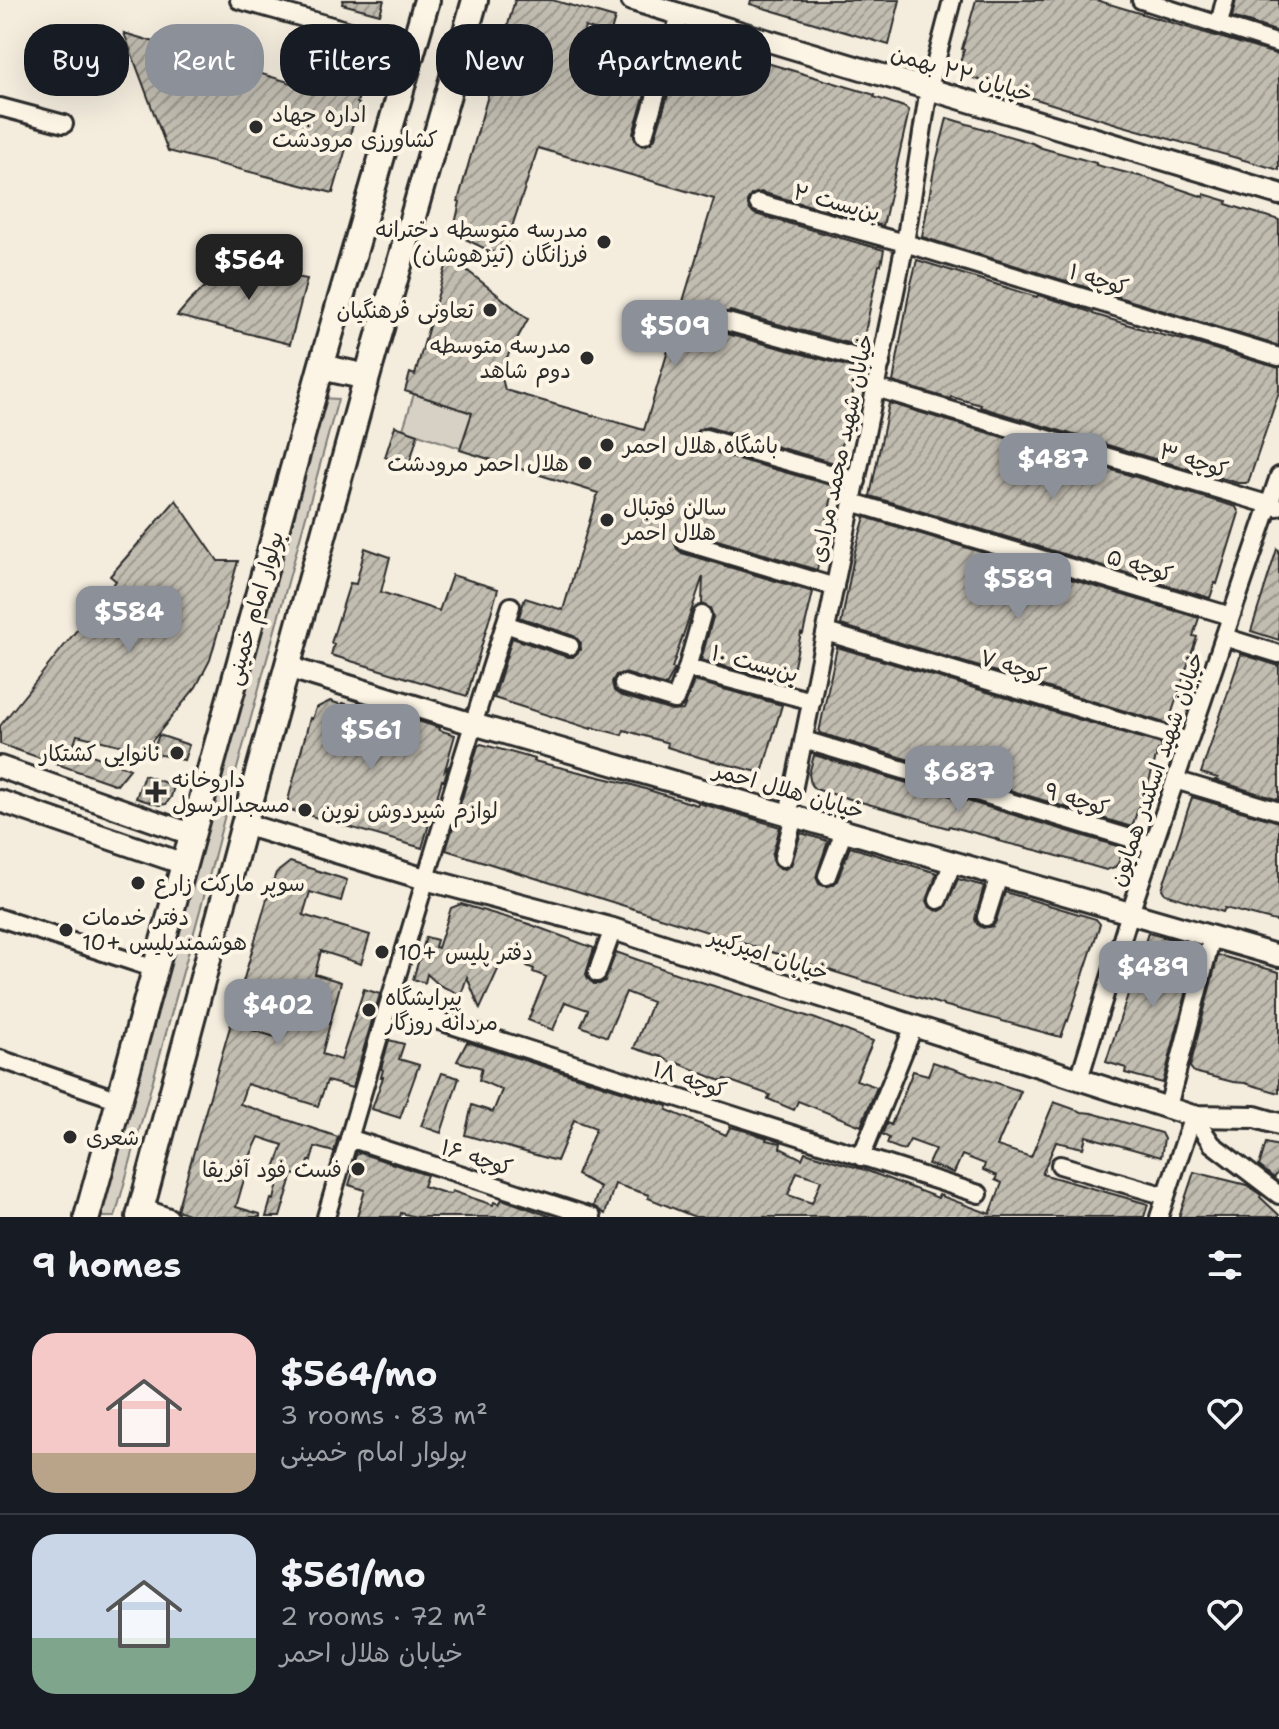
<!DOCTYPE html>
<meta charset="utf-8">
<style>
:root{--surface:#171b24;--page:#20242c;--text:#f1f3f6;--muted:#9ea1a6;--line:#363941;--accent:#8c9099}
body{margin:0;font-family:"Shantell Sans","Playpen Sans Arabic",sans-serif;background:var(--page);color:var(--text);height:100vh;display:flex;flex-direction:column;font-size:30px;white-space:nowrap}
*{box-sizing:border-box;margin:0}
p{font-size:26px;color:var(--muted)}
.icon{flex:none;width:44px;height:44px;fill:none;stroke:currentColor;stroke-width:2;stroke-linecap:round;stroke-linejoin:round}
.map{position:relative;height:1217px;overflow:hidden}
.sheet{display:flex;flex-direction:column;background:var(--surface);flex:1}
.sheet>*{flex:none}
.banner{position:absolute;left:24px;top:24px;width:800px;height:72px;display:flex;gap:16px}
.price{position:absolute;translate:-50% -68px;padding:0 18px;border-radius:16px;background:var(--accent);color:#fff;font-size:26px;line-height:52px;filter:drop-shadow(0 2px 4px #0008)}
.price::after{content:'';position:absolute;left:50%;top:48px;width:24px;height:18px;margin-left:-12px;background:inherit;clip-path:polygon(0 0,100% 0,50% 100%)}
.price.on{background:#222;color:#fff}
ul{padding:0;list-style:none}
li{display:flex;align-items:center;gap:24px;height:200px;padding:0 32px}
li+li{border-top:2px solid var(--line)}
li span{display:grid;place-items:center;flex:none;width:224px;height:160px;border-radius:24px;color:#555}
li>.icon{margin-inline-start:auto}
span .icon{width:96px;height:96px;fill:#fffc;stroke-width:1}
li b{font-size:34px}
h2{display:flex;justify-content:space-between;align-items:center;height:96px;padding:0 32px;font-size:34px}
.chip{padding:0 28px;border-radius:32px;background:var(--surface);box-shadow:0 8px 32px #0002;font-size:28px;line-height:72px}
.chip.on{background:var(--accent);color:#fff}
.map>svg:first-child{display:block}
.green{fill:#d6d1c4;stroke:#807e78;stroke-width:2}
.building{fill:url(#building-hatch);stroke:#2b2b2b;stroke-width:2;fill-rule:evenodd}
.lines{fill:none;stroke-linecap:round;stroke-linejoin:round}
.minor-casing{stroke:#2b2b2b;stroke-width:22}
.tertiary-casing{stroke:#2b2b2b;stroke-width:26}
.secondary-casing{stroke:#2b2b2b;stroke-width:30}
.minor{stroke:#fcf5e5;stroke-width:16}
.tertiary{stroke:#fcf5e5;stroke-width:20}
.secondary{stroke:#fcf5e5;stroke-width:24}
.poi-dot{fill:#2b2b2b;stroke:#fcf5e5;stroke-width:3}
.labels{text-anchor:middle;stroke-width:8;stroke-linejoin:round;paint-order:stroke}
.street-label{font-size:22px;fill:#2b2b2b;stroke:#fcf5e5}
.poi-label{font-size:22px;fill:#2b2b2b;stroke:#fcf5e5;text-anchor:start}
</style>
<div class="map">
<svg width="1279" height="1217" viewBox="0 0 1279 1217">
<defs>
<pattern id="building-hatch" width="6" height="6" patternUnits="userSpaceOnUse" patternTransform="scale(2)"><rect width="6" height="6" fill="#c2bdb1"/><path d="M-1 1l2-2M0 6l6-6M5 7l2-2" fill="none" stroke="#9e9a90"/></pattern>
</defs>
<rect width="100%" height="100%" fill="#f4edde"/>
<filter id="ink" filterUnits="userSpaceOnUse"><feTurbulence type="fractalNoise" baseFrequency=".0125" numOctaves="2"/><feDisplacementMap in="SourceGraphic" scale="16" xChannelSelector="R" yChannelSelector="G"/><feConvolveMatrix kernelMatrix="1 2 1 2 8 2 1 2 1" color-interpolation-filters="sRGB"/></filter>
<g filter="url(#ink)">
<!-- green -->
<path class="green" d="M 414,394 L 472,413 L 460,448 L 403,429 Z
M 322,398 L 338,399 L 235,776 L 204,896 L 115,1217 L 100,1217 Z"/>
<!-- building -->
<path class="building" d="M 343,0 L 384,0 L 380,14 L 342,4 Z
M 515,0 L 552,0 L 615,18 L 610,35 L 585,27 L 574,69 L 647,88 L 633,133 L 636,142 L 642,146 L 651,143 L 655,138 L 685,39 L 695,41 L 714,51 L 715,49 L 756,62 L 757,60 L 865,92 L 875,95 L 874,97 L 904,107 L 909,111 L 883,226 L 761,192 L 751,195 L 747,201 L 750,210 L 755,214 L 884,250 L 881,265 L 879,265 L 862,347 L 730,311 L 720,314 L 716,320 L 719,329 L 724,333 L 858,369 L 838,464 L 708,427 L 698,430 L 694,436 L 697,445 L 702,449 L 834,486 L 817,570 L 688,531 L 678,534 L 674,540 L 677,549 L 682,553 L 813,592 L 803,634 L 801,633 L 791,680 L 784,682 L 701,660 L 713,617 L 710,608 L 702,604 L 703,576 L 672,668 L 675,669 L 666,686 L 625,673 L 616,675 L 612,682 L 614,691 L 620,695 L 672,711 L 683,710 L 694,681 L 782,705 L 762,773 L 702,758 L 667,747 L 668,743 L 624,730 L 622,735 L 591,727 L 591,729 L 494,698 L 512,638 L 567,657 L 573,657 L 580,650 L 581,643 L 574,636 L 519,617 L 525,598 L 563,610 L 598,493 L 460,450 L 472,413 L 405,391 L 410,373 L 415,375 L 449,256 L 528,319 L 500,370 L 505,390 L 644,430 L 714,199 L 538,148 L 502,257 L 453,233 L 460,202 L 458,201 Z
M 751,0 L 900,0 L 889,45 L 750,4 Z
M 976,0 L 1096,0 L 1279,55 L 1279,170 L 1120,125 L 1029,97 L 1029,96 L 1006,90 L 1006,89 L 961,74 L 958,68 L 964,50 L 962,49 Z
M 1236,0 L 1279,0 L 1279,32 L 1232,17 Z
M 124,33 L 302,86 L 315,37 L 371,53 L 357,103 L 359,104 L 333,193 L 168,151 Z
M 947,118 L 1032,143 L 1042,148 L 1096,163 L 1096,165 L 1147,178 L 1204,197 L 1204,194 L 1227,201 L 1226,204 L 1279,220 L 1279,346 L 922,237 L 934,170 Z
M 917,260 L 1037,297 L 1038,295 L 1065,303 L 1093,313 L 1093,314 L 1162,335 L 1187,341 L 1279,368 L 1279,392 L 1248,483 L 1238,483 L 1151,458 L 980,407 L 981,405 L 963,400 L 951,397 L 950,399 L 893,382 L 910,288 Z
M 207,265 L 232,265 L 307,279 L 290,344 L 177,316 L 189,302 L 212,280 Z
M 889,403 L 1236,507 L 1239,513 L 1217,584 L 1215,583 L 1210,598 L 870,496 Z
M 395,426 L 418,434 L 409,465 L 385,457 Z
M 176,500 L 218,561 L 238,561 L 210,660 L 196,687 L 144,751 L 77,735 L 73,748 L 130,769 L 117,785 L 0,744 L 0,726 L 116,581 L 110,576 Z
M 865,517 L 1199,618 L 1193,636 L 1197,637 L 1168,724 L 841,625 L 855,551 Z
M 365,548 L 390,557 L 381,592 L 439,611 L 452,575 L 498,589 L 467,696 L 331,655 L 334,644 L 331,643 L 350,583 L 356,584 Z
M 1277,549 L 1279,550 L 1279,640 L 1251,631 Z
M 837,647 L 1161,744 L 1164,753 L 1158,750 L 1148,785 L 1146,784 L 1132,827 L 820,733 L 819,732 Z
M 1241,654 L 1279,666 L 1279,800 L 1215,780 L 1218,778 L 1201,773 Z
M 330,701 L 342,705 L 343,703 L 388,717 L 389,712 L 440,728 L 439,730 L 455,735 L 445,770 L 448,767 L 444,781 L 442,780 L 422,848 L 290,810 L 287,804 L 310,718 L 312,719 L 316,708 Z
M 159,735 L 189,745 L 184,760 L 152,753 Z
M 481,744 L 535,759 L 534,761 L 629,784 L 697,805 L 698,803 L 734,813 L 780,827 L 772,856 L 775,865 L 779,868 L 785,869 L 791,865 L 801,833 L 828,841 L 816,877 L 819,884 L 824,886 L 833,885 L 837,881 L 850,847 L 937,873 L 927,901 L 930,907 L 935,910 L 940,911 L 945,908 L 958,879 L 984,886 L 975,919 L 977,924 L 983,928 L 993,926 L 996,921 L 1005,892 L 1096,919 L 1100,924 L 1068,1021 L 1067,1020 L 1061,1037 L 943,1005 L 835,972 L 446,850 L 478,746 Z
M 814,755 L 1124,848 L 1118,864 L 1115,867 L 1106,870 L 1040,851 L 998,841 L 999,840 L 994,838 L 949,826 L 948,828 L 930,823 L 921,820 L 921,819 L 815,789 L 811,785 L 809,774 Z
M 144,775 L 174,786 L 171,797 L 166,804 L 159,805 L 136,798 Z
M 1192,797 L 1279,822 L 1279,922 L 1225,908 L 1223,912 L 1165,894 L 1162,889 Z
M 290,862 L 347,880 L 341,901 L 310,892 L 303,915 L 370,935 L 361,964 L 321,951 L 315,974 L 341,982 L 322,1054 L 341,1060 L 364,989 L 380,994 L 352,1088 L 327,1081 L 318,1106 L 247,1084 L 240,1104 L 338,1137 L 334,1152 L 315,1147 L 311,1161 L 309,1161 L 304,1177 L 293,1174 L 280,1217 L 266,1217 L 271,1199 L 274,1200 L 281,1170 L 275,1168 L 283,1145 L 259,1137 L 252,1152 L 236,1207 L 260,1214 L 260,1217 L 196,1217 L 177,1210 L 269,892 L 276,873 ZM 265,984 L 293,993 L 279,1038 L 252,1030 Z
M 461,904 L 529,924 L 594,948 L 586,974 L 588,979 L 594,984 L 600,984 L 605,981 L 616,952 L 692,979 L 816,1019 L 873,1041 L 856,1080 L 877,1087 L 861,1126 L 798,1101 L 794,1110 L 768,1099 L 770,1095 L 725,1079 L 723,1082 L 678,1063 L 677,1066 L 662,1057 L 634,1048 L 652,1002 L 626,992 L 607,1037 L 581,1026 L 588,1010 L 565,1002 L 553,1030 L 528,1020 L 546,977 L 533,972 L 534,969 L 527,966 L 529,960 L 506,952 L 480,1009 L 467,977 L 461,995 L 439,985 L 427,974 L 425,983 L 413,979 L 426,937 L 437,940 L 435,947 L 438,948 L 451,908 Z
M 1148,933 L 1194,945 L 1188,969 L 1193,967 L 1163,1083 L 1125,1073 L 1126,1068 L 1106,1062 Z
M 1218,955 L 1279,972 L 1279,1093 L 1245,1083 L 1233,1082 L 1194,1072 L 1190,1067 Z
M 389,1040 L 404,1044 L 399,1059 L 419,1065 L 400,1118 L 372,1109 L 383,1077 L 381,1077 L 383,1070 L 381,1069 Z
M 467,1042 L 668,1106 L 667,1110 L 726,1135 L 730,1127 L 750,1132 L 767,1138 L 766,1140 L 781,1143 L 780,1148 L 802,1159 L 805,1152 L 865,1170 L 938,1198 L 939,1195 L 990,1214 L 1002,1183 L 995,1180 L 997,1176 L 983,1170 L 985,1164 L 962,1155 L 954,1173 L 928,1164 L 935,1149 L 910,1140 L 905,1149 L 903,1150 L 887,1144 L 889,1138 L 882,1134 L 887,1123 L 891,1125 L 913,1071 L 928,1075 L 933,1062 L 1021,1091 L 997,1146 L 1031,1157 L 1054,1102 L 1082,1112 L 1092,1113 L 1161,1133 L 1164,1139 L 1161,1157 L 1086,1136 L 1083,1148 L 1056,1142 L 1042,1174 L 1148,1204 L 1144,1217 L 695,1217 L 648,1198 L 649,1195 L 615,1184 L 605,1214 L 593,1206 L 600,1187 L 577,1175 L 596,1128 L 574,1120 L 557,1161 L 465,1135 L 472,1105 L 493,1112 L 502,1090 L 479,1080 L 482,1068 L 457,1061 ZM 797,1172 L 821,1180 L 812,1203 L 788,1195 Z
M 442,1073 L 459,1078 L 441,1133 L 421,1126 Z
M 1266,1143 L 1279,1146 L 1279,1172 L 1274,1178 L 1259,1166 Z
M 360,1153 L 427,1175 L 423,1186 L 445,1193 L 451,1194 L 452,1191 L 493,1205 L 494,1202 L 499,1204 L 502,1199 L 552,1217 L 416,1217 L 401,1213 L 400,1217 L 357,1217 L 365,1190 L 349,1185 L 356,1162 L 354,1161 L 356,1155 Z
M 1194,1172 L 1247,1185 L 1261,1195 L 1260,1197 L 1279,1215 L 1279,1217 L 1179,1217 Z"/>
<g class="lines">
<defs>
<path id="minor" d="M 239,0 L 414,49
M 1141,0 L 1279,44
M 1219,24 L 1225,0
M 0,107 L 64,124
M 644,135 L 680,15
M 758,203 L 905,243 L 1279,357
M 727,322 L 881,364
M 876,388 L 1277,507
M 705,438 L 857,481
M 852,502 L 1231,616
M 685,542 L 835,587
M 505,624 L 570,646
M 826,632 L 1188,741
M 1224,637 L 1279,654
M 687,668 L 812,701
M 623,684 L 675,700 L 687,668 L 702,615
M 804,740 L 1153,845
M 1175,780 L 1279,811
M 788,815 L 905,243 L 929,88 L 952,0
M 783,858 L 794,816
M 827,876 L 844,831
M 938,900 L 953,862
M 986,917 L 999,876
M 0,918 L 155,969
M 597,973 L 613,929
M 389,1005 L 979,1194
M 0,1059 L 119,1100
M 1079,1079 L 1130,913 L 1279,476
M 1168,1107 L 1212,936
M 1193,1116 L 1212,1144 L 1279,1195
M 349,1138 L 592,1217
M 861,1157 L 914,1026
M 1060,1165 L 1166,1196
M 141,1207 L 169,1217
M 326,1217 C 386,1013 445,808 511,606
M 1159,1217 L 1193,1116"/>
<path id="tertiary" d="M 632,0 L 1279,194
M 287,667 L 473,724 L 1279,956
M 0,767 L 191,834
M 0,801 L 184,864
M 244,824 L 425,879 L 613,929 L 1193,1116 L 1255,1117 L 1279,1124"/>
<path id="secondary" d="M 321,367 L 367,377
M 87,1217 L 321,367 L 427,0
M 139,1217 L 244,824 L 367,377 L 475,0"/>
</defs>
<!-- minor casing -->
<use href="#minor" class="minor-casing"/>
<!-- tertiary casing -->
<use href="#tertiary" class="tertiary-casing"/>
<!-- secondary casing -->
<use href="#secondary" class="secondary-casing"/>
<!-- minor -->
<use href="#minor" class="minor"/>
<!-- tertiary -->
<use href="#tertiary" class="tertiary"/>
<!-- secondary -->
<use href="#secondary" class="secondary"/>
</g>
</g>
<!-- markers -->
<g class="poi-dot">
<circle cx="256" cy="127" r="8"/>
<circle cx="604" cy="242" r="8"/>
<circle cx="490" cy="310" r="8"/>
<circle cx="587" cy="358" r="8"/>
<circle cx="607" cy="445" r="8"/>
<circle cx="585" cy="463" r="8"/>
<circle cx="607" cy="520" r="8"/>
<circle cx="177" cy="753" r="8"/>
<path d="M152 780h8v8h8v8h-8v8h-8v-8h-8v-8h8z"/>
<circle cx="305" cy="810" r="8"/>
<circle cx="138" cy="883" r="8"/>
<circle cx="66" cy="930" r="8"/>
<circle cx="382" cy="952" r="8"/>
<circle cx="369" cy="1010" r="8"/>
<circle cx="70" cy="1137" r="8"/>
<circle cx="358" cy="1169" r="8"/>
</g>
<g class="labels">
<!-- street labels -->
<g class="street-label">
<text transform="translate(962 73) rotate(17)" y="8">خیابان ۲۲ بهمن</text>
<text transform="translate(837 202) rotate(15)" y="8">بن‌بست ۲</text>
<text transform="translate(1099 279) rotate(17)" y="8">کوچه ۱</text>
<text transform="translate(841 448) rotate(-78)" y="8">خیابان شهید محمد مرادی</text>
<text transform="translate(1194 460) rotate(17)" y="8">کوچه ۳</text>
<text transform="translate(1140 565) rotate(17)" y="8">کوچه ۵</text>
<text transform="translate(254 608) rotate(-74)" y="8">بولوار امام خمینی</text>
<text transform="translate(755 663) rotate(15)" y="8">بن‌بست ۱۰</text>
<text transform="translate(1013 666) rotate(17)" y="8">کوچه ۷</text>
<text transform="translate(1156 769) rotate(-71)" y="8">خیابان شهید اسکندر همایون</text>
<text transform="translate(789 790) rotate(16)" y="8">خیابان هلال احمر</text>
<text transform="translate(1077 799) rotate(17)" y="8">کوچه ۹</text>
<text transform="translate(769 954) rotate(18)" y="8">خیابان امیرکبیر</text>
<text transform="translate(690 1079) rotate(18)" y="8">کوچه ۱۸</text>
<text transform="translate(477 1157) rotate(18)" y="8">کوچه ۱۶</text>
</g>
<!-- poi labels -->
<g class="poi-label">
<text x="272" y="122">اداره جهاد<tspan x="272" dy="25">کشاورزی مرودشت</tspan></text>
<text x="588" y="237" text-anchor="end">مدرسه متوسطه دخترانه<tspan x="588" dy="25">فرزانگان (تیزهوشان)</tspan></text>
<text x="474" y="318" text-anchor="end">تعاونی فرهنگیان</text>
<text x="571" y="353" text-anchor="end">مدرسه متوسطه<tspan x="571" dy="25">دوم شاهد</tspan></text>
<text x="623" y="453">باشگاه هلال احمر</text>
<text x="569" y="471" text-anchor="end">هلال احمر مرودشت</text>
<text x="623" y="515">سالن فوتبال<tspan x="623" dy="25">هلال احمر</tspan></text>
<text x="161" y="761" text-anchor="end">نانوایی کشتکار</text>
<text x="172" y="787">داروخانه<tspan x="172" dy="25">مسجدالرسول</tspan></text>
<text x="321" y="818">لوازم شیردوش نوین</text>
<text x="154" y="891">سوپر مارکت زارع</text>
<text x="82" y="925">دفتر خدمات<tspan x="82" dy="25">هوشمندپلیس +10</tspan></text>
<text x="398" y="960">دفتر پلیس +10</text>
<text x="385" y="1005">پیرایشگاه<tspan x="385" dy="25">مردانه روزگار</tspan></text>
<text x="86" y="1145">شعری</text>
<text x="342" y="1177" text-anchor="end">فست فود آفریقا</text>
</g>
</g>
</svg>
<b class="price on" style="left:249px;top:302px">$564</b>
<b class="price" style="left:675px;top:368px">$509</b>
<b class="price" style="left:1053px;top:501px">$487</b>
<b class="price" style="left:1018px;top:621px">$589</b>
<b class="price" style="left:129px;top:654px">$584</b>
<b class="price" style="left:371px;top:772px">$561</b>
<b class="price" style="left:959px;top:814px">$687</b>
<b class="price" style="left:1153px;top:1009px">$489</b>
<b class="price" style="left:278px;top:1047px">$402</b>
<div class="banner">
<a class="chip">Buy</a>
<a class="chip on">Rent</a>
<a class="chip">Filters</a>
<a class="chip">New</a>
<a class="chip">Apartment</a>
</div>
</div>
<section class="sheet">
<h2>9 homes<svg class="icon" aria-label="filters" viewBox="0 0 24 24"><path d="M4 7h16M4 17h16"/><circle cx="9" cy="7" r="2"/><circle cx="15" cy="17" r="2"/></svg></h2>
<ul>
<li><span style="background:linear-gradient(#f6c9c9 75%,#b9a48a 0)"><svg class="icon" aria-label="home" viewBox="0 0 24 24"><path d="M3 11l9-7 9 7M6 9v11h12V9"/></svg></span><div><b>$564/mo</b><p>3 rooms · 83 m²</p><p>بولوار امام خمینی</p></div><svg class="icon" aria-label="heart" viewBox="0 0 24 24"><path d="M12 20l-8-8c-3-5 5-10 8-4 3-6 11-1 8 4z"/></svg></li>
<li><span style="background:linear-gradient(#c9d6e8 65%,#7fa58c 0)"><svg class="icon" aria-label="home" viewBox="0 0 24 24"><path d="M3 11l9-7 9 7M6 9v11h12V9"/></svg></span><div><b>$561/mo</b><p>2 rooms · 72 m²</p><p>خیابان هلال احمر</p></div><svg class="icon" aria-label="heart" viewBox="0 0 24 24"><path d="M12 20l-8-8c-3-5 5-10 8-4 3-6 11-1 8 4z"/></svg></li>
</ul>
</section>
